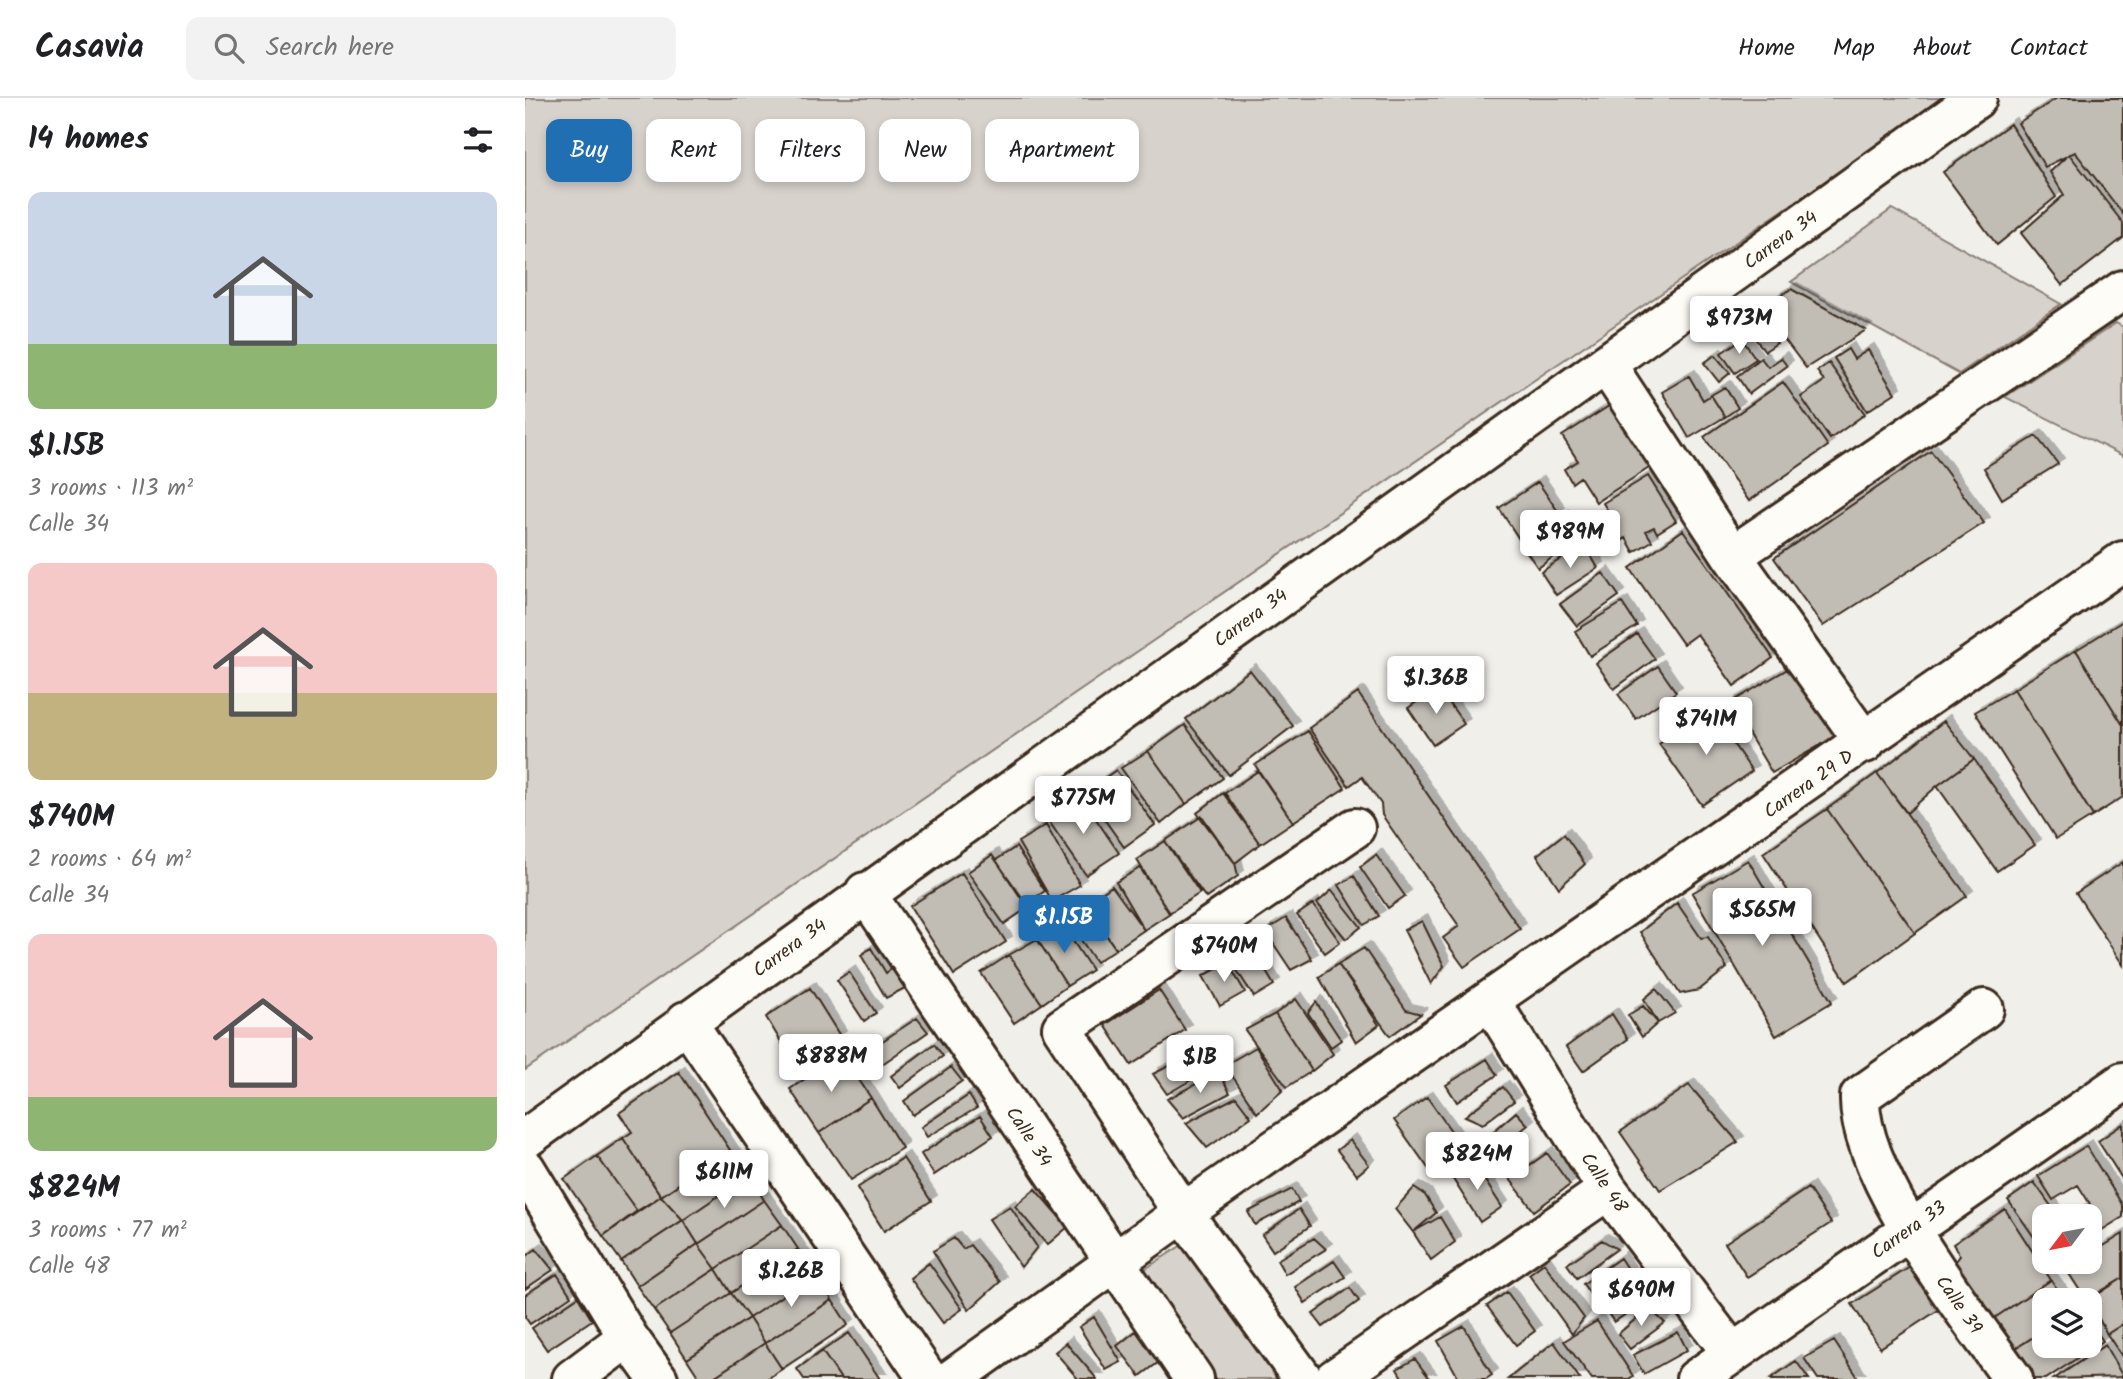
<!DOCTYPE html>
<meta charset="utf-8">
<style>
:root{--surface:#fff;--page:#f2f2f2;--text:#202124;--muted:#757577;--line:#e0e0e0;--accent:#1f6fb2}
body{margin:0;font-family:Kalam,sans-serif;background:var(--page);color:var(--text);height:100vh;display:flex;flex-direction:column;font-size:26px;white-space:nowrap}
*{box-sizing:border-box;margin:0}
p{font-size:23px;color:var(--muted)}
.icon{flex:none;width:38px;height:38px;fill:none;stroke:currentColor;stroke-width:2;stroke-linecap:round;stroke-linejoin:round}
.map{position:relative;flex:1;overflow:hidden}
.side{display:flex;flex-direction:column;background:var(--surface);width:525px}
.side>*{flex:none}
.banner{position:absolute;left:21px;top:21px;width:665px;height:63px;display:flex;gap:14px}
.needle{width:46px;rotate:238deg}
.tools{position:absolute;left:1507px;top:1106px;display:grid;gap:14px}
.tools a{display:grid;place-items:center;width:70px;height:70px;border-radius:14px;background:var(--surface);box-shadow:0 4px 10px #0003;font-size:35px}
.price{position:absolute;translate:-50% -60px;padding:0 16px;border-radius:7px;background:#fff;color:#222;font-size:23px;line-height:46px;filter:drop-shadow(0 2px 4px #0008)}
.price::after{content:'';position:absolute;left:50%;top:42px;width:21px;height:16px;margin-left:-10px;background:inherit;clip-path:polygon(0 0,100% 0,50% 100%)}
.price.selected{background:var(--accent);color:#fff}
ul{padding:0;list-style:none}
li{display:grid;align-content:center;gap:14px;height:371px;padding:0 28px}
li span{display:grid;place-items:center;height:217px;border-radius:14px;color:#555}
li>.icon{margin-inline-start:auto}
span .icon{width:126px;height:126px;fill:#fffc;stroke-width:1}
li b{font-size:30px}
h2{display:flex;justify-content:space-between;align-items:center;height:84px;padding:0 28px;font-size:30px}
.tag{padding:0 24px;border-radius:14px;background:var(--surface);box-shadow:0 4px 10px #0003;font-size:24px;line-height:63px}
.tag.selected{background:var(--accent);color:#fff}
header{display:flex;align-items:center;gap:42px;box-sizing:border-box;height:98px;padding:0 35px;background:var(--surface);border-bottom:2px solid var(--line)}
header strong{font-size:33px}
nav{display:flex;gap:38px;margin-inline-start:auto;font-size:24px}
.search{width:490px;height:63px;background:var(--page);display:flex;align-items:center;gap:18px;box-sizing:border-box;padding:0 24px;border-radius:14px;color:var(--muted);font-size:26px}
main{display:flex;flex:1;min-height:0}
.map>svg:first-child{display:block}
.green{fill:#d7d2cc;stroke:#897e75;stroke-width:2}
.building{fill:#c1bcb4;stroke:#3b2a1e;stroke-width:2;filter:url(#shadow)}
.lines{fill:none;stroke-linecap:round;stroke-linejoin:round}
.minor-casing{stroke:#3b2a1e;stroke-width:44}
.minor{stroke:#fdfcf7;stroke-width:38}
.labels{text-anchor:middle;stroke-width:6;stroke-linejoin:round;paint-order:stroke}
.street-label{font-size:19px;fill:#3b2a1e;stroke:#fdfcf7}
</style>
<header>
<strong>Casavia</strong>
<div class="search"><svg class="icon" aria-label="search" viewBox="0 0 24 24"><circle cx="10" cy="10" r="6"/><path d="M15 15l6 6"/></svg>Search here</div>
<nav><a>Home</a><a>Map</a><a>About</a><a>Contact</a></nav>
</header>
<main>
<section class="side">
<h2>14 homes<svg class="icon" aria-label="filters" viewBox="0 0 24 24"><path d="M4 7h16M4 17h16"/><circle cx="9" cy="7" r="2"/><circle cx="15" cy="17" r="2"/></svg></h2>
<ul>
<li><span style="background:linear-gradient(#c9d6e8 70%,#8fb573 0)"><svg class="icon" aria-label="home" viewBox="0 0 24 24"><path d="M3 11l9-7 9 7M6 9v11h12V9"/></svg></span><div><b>$1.15B</b><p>3 rooms · 113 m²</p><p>Calle 34</p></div></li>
<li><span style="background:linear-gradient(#f6c9c9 60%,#c2b280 0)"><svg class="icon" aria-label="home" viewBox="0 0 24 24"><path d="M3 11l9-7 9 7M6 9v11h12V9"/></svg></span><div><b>$740M</b><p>2 rooms · 64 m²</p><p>Calle 34</p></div></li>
<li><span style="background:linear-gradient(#f6c9c9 75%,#8fb573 0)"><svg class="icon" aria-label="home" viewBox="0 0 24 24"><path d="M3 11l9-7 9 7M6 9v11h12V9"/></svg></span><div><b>$824M</b><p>3 rooms · 77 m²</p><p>Calle 48</p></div></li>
</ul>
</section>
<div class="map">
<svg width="1598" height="1281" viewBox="0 0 1598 1281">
<defs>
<filter id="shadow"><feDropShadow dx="6" dy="-6" stdDeviation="0" flood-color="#0004"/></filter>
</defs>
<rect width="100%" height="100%" fill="#f1efea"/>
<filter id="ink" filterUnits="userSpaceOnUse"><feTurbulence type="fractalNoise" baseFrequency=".0143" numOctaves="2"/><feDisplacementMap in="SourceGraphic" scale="14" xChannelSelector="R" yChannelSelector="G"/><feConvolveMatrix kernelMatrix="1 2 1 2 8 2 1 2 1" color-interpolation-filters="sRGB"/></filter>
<g filter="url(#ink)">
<!-- green -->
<path class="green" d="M 0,0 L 1422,0 L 0,972 Z
M 1367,111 L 1536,206 L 1434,276 L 1266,184 Z
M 1591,225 L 1598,229 L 1598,358 L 1480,299 Z
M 671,1138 L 767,1281 L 689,1281 L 617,1173 Z"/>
<!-- building -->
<path class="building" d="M 1532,0 L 1598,0 L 1598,116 L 1550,54 L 1520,69 L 1493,25 Z
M 1485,26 L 1531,99 L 1472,147 L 1418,74 Z
M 1544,56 L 1598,125 L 1598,140 L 1537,187 L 1496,135 L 1539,97 L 1525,74 Z
M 1266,191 L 1341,232 L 1281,270 L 1236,210 Z
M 1236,224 L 1252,245 L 1240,253 L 1224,233 Z
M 1217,241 L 1231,261 L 1210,275 L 1196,255 Z
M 1323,251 L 1329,261 L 1343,252 L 1370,295 L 1342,313 L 1309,260 Z
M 1190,257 L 1205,275 L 1194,284 L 1179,265 Z
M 1236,260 L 1243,269 L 1256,260 L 1262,268 L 1224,296 L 1212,278 Z
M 1304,265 L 1340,316 L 1305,341 L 1276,299 L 1299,283 L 1292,273 Z
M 1164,278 L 1178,302 L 1186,297 L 1200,319 L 1164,340 L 1137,294 Z
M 1258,284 L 1303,348 L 1224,403 L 1179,339 Z
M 1200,289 L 1213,310 L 1200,319 L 1186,297 Z
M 1095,301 L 1135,363 L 1071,404 L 1055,379 L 1047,385 L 1039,371 L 1053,363 L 1037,338 Z
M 1511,338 L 1533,366 L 1477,401 L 1459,370 Z
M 1406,353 L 1459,425 L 1298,528 L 1249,460 Z
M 1123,378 L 1151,423 L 1132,435 L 1129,429 L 1121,433 L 1127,443 L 1109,454 L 1101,440 L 1088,449 L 1071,423 L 1084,415 L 1078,405 Z
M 1013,384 L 1034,415 L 994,441 L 974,410 Z
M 1038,418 L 1054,440 L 1013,470 L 997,447 Z
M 1158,432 L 1248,560 L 1209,588 L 1172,536 L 1158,546 L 1105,470 Z
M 1059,446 L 1073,470 L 1031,497 L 1016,474 Z
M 1078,475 L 1094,498 L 1052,528 L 1035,506 Z
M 1097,505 L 1112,528 L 1065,558 L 1050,533 Z
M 1598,523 L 1598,627 L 1551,552 Z
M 1112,536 L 1130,561 L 1089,591 L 1071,565 Z
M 1551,552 L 1598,627 L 1598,699 L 1568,718 L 1489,591 Z
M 1276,563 L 1318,634 L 1247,675 L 1205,605 Z
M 1133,568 L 1151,594 L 1111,621 L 1093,596 Z
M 725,572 L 768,628 L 704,677 L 661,621 Z
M 913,589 L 939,626 L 908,647 L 883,610 Z
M 1489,591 L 1568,718 L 1531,741 L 1450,614 Z
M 833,595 L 995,831 L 939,869 L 918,840 L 934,828 L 857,717 L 856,706 L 837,679 L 824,688 L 784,630 Z
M 1184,611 L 1227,673 L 1177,707 L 1134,646 Z
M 1419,623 L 1449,661 L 1412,688 L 1382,715 L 1352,675 Z
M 660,627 L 698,680 L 661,706 L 623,653 Z
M 783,633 L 820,690 L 768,724 L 730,667 Z
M 623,653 L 661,706 L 636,726 L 596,670 Z
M 1449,661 L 1510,747 L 1472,773 L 1412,688 Z
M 591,672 L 630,727 L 599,749 L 560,694 Z
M 733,673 L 768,724 L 735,746 L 700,695 Z
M 1352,675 L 1442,798 L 1390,835 L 1302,711 Z
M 698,695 L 735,746 L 710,765 L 672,715 Z
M 556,699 L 594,755 L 561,777 L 523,722 Z
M 1302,711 L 1390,835 L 1322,884 L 1238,755 Z
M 677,718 L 710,765 L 713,778 L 681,800 L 640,743 Z
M 521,727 L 555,787 L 527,803 L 493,744 Z
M 1039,736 L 1060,766 L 1034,790 L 1012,757 Z
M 640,743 L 675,795 L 644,815 L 612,762 Z
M 491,749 L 520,793 L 500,806 L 471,762 Z
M 467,757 L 504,809 L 479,826 L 443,774 Z
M 851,757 L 880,798 L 863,810 L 835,769 Z
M 1223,762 L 1307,904 L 1251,938 L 1167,795 Z
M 1598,764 L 1598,867 L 1551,795 Z
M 615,770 L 645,815 L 619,832 L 591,784 Z
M 437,775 L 481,844 L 429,877 L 385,808 Z
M 829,778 L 854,818 L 839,827 L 814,787 Z
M 587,788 L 619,832 L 591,851 L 560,807 Z
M 807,792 L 836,829 L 821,841 L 792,805 Z
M 1152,805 L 1176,840 L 1183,839 L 1202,870 L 1174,892 L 1155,896 L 1115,834 Z
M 560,806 L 591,851 L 571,864 L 541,820 Z
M 788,806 L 815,844 L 800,855 L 772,817 Z
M 761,820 L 787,861 L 766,872 L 740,833 Z
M 897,823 L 919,868 L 906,886 L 879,832 Z
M 536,825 L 567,872 L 542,888 L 512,841 Z
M 512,841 L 542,888 L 517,906 L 484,857 Z
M 346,850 L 361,875 L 368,870 L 380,890 L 361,900 L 336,857 Z
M 727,850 L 749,887 L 729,899 L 706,863 Z
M 839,850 L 881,912 L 896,916 L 865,938 L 813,866 Z
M 484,857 L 517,906 L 489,925 L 456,875 Z
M 703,865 L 720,894 L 695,908 L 678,878 Z
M 813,866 L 854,927 L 831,944 L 794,879 Z
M 324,874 L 351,915 L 339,923 L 312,882 Z
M 285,890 L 315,938 L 270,967 L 241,919 Z
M 1131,891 L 1150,915 L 1133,925 L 1119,901 Z
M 634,892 L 660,932 L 606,967 L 580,927 Z
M 771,901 L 808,956 L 787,973 L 750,916 Z
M 791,904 L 816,942 L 806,949 L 783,915 Z
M 1118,908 L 1133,925 L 1117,939 L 1103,917 Z
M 750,916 L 787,973 L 762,989 L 720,932 Z
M 1087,916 L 1103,941 L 1058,973 L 1041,949 Z
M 392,920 L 403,934 L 356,967 L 344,952 Z
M 409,946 L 418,958 L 375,990 L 366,978 Z
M 731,949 L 758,992 L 732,1015 L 700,967 Z
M 678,951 L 689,969 L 642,996 L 628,976 Z
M 317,956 L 346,1000 L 294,1035 L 265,991 Z
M 962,961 L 972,977 L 932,1004 L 921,987 Z
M 426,969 L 437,983 L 388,1017 L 379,1003 Z
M 154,974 L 205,1052 L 136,1098 L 98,1040 L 107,1034 L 94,1015 Z
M 694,974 L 705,995 L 658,1020 L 642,1001 Z
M 1164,987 L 1213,1044 L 1135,1092 L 1095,1034 Z
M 978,989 L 989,1003 L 958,1026 L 940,1018 Z
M 444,997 L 452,1010 L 402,1039 L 396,1029 Z
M 711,999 L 726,1019 L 682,1050 L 661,1025 Z
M 902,999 L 941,1054 L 908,1077 L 869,1022 Z
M 346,1000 L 377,1050 L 326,1082 L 294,1035 Z
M 991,1014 L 1003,1027 L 974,1052 L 962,1039 Z
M 455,1018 L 468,1038 L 409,1077 L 396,1056 Z
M 1598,1026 L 1598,1082 L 1573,1043 Z
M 98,1040 L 136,1098 L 112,1113 L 72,1058 Z
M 825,1042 L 844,1067 L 832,1077 L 812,1052 Z
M 1561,1048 L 1598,1108 L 1598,1119 L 1564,1140 L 1564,1118 L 1546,1118 L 1565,1106 L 1553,1087 L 1528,1102 L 1513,1078 Z
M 205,1052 L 224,1077 L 158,1122 L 136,1098 Z
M 1022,1055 L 1045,1087 L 1009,1113 L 985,1081 Z
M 72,1058 L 112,1113 L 78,1138 L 39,1081 Z
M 378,1060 L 406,1103 L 359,1133 L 332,1090 Z
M 948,1064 L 977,1109 L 955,1124 L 926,1078 Z
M 224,1077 L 239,1102 L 173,1146 L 158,1122 Z
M 1509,1084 L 1533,1118 L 1519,1118 L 1519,1153 L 1483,1102 Z
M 889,1090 L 900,1097 L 911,1115 L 888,1134 L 870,1111 Z
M 1283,1090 L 1306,1125 L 1222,1179 L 1200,1145 Z
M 510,1091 L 543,1129 L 522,1147 L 490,1108 Z
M 767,1091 L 774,1104 L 730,1127 L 723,1114 Z
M 136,1098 L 158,1122 L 96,1163 L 78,1138 Z
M 239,1102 L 257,1127 L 191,1171 L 173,1146 Z
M 485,1108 L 512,1149 L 496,1169 L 464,1121 Z
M 774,1111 L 785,1128 L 748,1153 L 737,1137 Z
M 1480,1111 L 1526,1182 L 1468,1221 L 1425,1170 L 1435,1158 L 1428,1146 Z
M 915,1119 L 930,1144 L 906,1162 L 888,1134 Z
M 158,1122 L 173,1146 L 112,1188 L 96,1163 Z
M 257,1127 L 273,1151 L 206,1195 L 191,1171 Z
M 1598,1136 L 1598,1180 L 1561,1202 L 1541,1171 L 1554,1164 L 1564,1164 L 1564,1157 Z
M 429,1140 L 438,1151 L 445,1147 L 475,1184 L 444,1212 L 408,1153 Z
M 789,1140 L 801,1151 L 760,1176 L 752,1162 Z
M 1077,1142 L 1092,1151 L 1052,1180 L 1042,1166 Z
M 173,1146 L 191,1171 L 129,1212 L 112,1188 Z
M 11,1151 L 28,1172 L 0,1191 L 0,1159 Z
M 273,1151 L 290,1176 L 224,1220 L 206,1195 Z
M 1095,1160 L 1104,1174 L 1068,1200 L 1058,1186 Z
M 809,1163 L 820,1179 L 780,1205 L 770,1189 Z
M 1393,1164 L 1421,1207 L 1355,1250 L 1327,1206 Z
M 404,1165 L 437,1211 L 418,1225 L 385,1180 Z
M 1019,1165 L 1059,1220 L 1047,1236 L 1004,1176 Z
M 191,1171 L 206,1195 L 145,1235 L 129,1212 Z
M 32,1176 L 46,1198 L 5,1226 L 0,1219 L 0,1197 Z
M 290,1176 L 307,1202 L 240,1245 L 224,1220 Z
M 1598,1180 L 1598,1226 L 1582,1236 L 1564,1202 Z
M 1526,1182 L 1540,1202 L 1519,1202 L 1519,1232 L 1488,1252 L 1468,1221 Z
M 825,1190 L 834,1203 L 798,1229 L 788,1216 Z
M 1112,1190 L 1125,1200 L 1089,1224 L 1080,1211 Z
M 982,1194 L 1010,1233 L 991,1247 L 962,1208 Z
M 206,1195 L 224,1220 L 162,1261 L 145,1235 Z
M 53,1199 L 67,1222 L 22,1252 L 7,1230 Z
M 307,1202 L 323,1227 L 257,1271 L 240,1245 Z
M 1124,1210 L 1140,1225 L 1105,1251 L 1093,1236 Z
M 569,1219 L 596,1264 L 581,1272 L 554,1229 Z
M 224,1220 L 240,1245 L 186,1281 L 175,1281 L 162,1261 Z
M 1564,1222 L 1578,1243 L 1521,1281 L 1506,1281 L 1488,1252 L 1519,1232 L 1519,1248 L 1564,1248 Z
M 1072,1223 L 1108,1278 L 1104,1281 L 1067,1281 L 1039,1243 Z
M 1598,1226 L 1598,1260 L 1582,1236 Z
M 939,1228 L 967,1277 L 961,1281 L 934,1281 L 913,1243 Z
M 611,1233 L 634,1264 L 615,1278 L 592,1248 Z
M 1153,1234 L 1162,1252 L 1119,1276 L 1108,1257 Z
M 324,1235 L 355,1281 L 316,1281 L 297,1253 Z
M 1309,1243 L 1334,1281 L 1293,1281 L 1279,1260 Z
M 1029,1244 L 1055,1281 L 983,1281 Z
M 240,1245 L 257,1271 L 242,1281 L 186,1281 Z
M 541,1245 L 572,1281 L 553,1281 L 530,1254 Z
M 1580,1247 L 1598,1279 L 1529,1281 Z
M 297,1253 L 316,1281 L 279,1281 L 272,1271 Z
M 890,1261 L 905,1281 L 878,1281 L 872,1271 Z
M 1271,1263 L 1284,1281 L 1245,1281 Z"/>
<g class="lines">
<defs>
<path id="minor" d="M 1081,266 L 1207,458 L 1340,645
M 1207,458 L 1598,192
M 340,794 L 669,1281
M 966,904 L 1083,1092 L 1207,1255
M 1459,911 L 1335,998 C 1332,1077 1441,1214 1488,1281
M 161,923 L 403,1281
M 0,1041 L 1452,0
M 0,1070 L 103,1239 L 133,1281
M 47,1281 L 103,1239
M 427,1281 L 658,1115 L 1598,463
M 778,1281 L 658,1115 L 537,930 L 830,730
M 809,1281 L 1083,1092
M 1171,1281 L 1598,984"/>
</defs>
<!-- minor casing -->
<use href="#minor" class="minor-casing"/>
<!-- minor -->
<use href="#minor" class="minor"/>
</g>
</g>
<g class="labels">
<!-- street labels -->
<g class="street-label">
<text transform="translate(1255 141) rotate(-36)" y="7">Carrera 34</text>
<text transform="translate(725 519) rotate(-36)" y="7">Carrera 34</text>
<text transform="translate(1283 685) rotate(-35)" y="7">Carrera 29 D</text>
<text transform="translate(264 849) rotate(-36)" y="7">Carrera 34</text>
<text transform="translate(505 1038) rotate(56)" y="7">Calle 34</text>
<text transform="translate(1080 1084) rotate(56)" y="7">Calle 48</text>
<text transform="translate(1383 1131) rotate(-35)" y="7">Carrera 33</text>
<text transform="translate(1435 1206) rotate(55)" y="7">Calle 39</text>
</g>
</g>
</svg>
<div class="tools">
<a><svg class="needle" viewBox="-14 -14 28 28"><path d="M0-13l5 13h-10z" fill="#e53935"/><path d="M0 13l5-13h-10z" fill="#757577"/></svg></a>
<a><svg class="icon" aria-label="layers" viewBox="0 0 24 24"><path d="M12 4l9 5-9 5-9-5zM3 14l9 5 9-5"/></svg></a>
</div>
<b class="price" style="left:1214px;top:258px">$973M</b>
<b class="price" style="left:1045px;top:472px">$989M</b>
<b class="price" style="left:911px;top:618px">$1.36B</b>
<b class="price" style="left:1181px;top:659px">$741M</b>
<b class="price" style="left:558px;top:738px">$775M</b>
<b class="price" style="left:1237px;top:850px">$565M</b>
<b class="price selected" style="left:539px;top:857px">$1.15B</b>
<b class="price" style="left:699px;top:886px">$740M</b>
<b class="price" style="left:306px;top:996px">$888M</b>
<b class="price" style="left:675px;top:997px">$1B</b>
<b class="price" style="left:952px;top:1094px">$824M</b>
<b class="price" style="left:199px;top:1112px">$611M</b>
<b class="price" style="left:266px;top:1211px">$1.26B</b>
<b class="price" style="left:1116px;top:1230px">$690M</b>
<div class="banner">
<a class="tag selected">Buy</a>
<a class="tag">Rent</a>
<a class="tag">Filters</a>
<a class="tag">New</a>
<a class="tag">Apartment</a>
</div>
</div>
</main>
